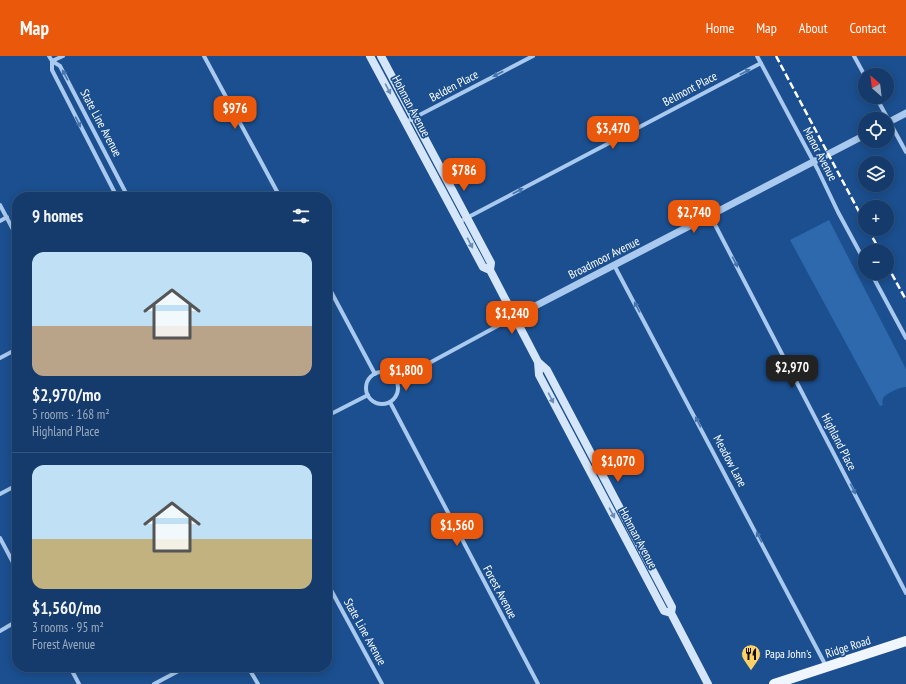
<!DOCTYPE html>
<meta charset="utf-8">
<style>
:root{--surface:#143b6b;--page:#214673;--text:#f1f3f6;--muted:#9dadc1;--line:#33557e;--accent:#ea580c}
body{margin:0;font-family:"PT Sans Narrow",sans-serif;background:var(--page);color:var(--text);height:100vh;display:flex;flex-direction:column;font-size:15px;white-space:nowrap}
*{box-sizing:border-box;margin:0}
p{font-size:13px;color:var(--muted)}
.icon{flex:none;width:22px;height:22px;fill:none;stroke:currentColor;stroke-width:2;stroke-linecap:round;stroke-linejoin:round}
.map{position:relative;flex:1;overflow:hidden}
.details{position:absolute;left:12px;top:136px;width:320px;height:480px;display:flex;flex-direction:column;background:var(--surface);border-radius:16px;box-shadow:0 2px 10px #0003,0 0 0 1px var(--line)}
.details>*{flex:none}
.needle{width:26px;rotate:332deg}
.fabs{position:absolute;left:858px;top:12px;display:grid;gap:8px}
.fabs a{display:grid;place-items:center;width:36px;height:36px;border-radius:50%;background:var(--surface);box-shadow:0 2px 10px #0003,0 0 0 1px var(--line);font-size:20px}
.price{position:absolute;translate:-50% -34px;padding:0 9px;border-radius:8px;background:var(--accent);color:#fff;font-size:13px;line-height:26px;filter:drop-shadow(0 1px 2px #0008)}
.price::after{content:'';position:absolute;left:50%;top:24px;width:12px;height:9px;margin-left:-6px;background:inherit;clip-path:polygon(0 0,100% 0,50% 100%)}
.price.selected{background:#222;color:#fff}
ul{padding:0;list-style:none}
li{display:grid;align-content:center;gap:8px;height:212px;padding:0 20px}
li+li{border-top:1px solid var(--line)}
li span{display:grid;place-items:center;height:124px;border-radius:12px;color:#555}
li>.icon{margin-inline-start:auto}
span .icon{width:72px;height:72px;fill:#fffc;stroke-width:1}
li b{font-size:17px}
h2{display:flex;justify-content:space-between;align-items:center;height:48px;padding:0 20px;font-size:17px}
header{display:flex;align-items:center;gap:24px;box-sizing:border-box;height:56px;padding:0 20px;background:var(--accent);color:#fff}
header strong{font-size:19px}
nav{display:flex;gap:22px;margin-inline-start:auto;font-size:14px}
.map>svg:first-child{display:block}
.green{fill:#2e69ad}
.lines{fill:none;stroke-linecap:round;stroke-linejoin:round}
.minor{stroke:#a9c9ee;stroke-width:4}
.tertiary{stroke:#a9c9ee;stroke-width:7}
.secondary{stroke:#d6e6fa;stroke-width:8}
.primary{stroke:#f0f6ff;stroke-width:10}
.rail{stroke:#fff;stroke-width:2.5;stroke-dasharray:7 3;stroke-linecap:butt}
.oneway{fill:#4674ac}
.oneway2{fill:#668bba}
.labels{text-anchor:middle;stroke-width:3.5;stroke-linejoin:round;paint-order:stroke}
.street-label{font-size:12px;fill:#fff;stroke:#1b4f8f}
.poi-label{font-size:12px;fill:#fff;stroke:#1b4f8f;text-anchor:start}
</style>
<header>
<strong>Map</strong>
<nav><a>Home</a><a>Map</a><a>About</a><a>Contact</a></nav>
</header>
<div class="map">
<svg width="906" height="628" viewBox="0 0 906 628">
<rect width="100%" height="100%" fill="#1b4f8f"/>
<!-- green -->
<path class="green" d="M 829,164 L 906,313 L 906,331 C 901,331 889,336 885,340 C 882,342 882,346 883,349 L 880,350 L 790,184 Z"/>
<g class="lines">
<!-- minor -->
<path class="minor" d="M 49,0 L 52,5 L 60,10 L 128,141
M 204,0 L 280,141
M 757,0 L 818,114 L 838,156 L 865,206
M 854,0 L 865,20
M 52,5 L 52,14 L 117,141
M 52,5 L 63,0
M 876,41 L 906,96
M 406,66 L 533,0
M 0,149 L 17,181
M 710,159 L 906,537
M 0,165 L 7,161
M 459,166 L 761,7
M 614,209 L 826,610
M 871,217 L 906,282
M 327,228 L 375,318
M 0,302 L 17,293
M366 332a16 16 0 1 1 32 0a16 16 0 1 1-32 0Z
M 396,325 L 514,261
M 390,346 L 538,628
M 327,360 L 368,339
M 0,438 L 17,429
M 0,482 L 17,514
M 327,517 L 330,522 L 331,534 L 382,628
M 0,575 L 17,565
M 70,611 L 79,628
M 248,611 L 258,628
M 154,628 L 186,611"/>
<!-- tertiary -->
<path class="tertiary" d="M 887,67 L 906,57
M 514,261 L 865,79"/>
<!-- secondary -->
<path class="secondary" d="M 370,0 L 483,211 L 490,214
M 381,0 L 491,207 L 490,214 L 538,306 L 547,314 L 672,551 L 671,557 L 708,628
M 538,306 L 539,319 L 664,555 L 671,557"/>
<!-- primary -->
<path class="primary" d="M 774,628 L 906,585"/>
<!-- rail -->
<path class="rail" d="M 776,0 L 865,167
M 868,173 L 880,195
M 887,209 L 906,244"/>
</g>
<!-- one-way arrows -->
<defs><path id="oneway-solid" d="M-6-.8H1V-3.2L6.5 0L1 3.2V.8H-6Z"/></defs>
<g class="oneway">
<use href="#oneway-solid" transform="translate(745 16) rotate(-28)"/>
<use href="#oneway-solid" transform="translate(498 18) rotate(152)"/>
<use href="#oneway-solid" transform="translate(65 19) rotate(-118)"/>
<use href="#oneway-solid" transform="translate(78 66) rotate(63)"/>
<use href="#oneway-solid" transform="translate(518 135) rotate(-28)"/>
<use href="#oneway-solid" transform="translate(735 206) rotate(63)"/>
<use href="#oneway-solid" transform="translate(637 251) rotate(-118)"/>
<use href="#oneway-solid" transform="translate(698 366) rotate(-118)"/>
<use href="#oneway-solid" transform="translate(853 433) rotate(63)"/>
<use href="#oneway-solid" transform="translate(759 481) rotate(-118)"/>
</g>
<g class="oneway2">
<use href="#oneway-solid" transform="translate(388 33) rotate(62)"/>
<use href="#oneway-solid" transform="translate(470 187) rotate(62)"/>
<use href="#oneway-solid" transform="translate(551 342) rotate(62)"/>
<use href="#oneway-solid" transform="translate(612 457) rotate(62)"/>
</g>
<!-- icons -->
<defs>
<symbol id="restaurant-pin" viewBox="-11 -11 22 30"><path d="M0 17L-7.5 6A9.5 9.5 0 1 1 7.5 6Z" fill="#ffd166" stroke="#1b4f8f"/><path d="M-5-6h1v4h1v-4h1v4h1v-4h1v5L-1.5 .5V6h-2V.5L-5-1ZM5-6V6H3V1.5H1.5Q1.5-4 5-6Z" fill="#111"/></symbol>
</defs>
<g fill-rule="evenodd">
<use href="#restaurant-pin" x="740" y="587" width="22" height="30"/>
</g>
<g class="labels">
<!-- street labels -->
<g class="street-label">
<text transform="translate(454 30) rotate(-28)" y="4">Belden Place</text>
<text transform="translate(690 33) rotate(-28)" y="4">Belmont Place</text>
<text transform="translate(411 50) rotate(62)" y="4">Hohman Avenue</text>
<text transform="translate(101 67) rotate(62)" y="4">State Line Avenue</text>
<text transform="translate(820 98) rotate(62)" y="4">Manor Avenue</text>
<text transform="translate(604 202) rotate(-27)" y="4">Broadmoor Avenue</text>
<text transform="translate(839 386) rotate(63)" y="4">Highland Place</text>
<text transform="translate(730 405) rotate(62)" y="4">Meadow Lane</text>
<text transform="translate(638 482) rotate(62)" y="4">Hohman Avenue</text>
<text transform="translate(500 536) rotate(62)" y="4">Forest Avenue</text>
<text transform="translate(365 576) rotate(61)" y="4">State Line Avenue</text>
<text transform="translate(848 591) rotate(-18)" y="4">Ridge Road</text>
</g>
<!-- poi labels -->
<g class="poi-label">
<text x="765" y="602">Papa John's</text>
</g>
</g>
</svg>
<div class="fabs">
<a><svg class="needle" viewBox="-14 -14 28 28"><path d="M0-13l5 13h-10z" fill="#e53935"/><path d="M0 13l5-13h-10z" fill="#9dadc1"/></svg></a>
<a><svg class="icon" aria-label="locate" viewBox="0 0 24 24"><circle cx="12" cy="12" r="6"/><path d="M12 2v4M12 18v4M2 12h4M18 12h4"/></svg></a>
<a><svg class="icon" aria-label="layers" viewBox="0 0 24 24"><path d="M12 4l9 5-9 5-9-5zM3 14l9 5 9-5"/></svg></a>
<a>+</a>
<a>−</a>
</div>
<b class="price" style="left:235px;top:74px">$976</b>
<b class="price" style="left:613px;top:94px">$3,470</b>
<b class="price" style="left:464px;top:136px">$786</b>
<b class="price" style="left:694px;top:178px">$2,740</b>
<b class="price" style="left:512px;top:279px">$1,240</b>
<b class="price selected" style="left:792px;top:333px">$2,970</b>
<b class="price" style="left:406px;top:336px">$1,800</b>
<b class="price" style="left:618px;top:427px">$1,070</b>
<b class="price" style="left:457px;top:491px">$1,560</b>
<section class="details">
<h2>9 homes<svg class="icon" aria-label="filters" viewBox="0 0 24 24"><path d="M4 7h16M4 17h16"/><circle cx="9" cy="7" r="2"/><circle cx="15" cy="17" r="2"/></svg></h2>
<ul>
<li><span style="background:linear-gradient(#bfe0f5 60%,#b9a48a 0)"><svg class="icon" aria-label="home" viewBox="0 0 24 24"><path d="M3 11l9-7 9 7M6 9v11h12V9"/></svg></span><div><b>$2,970/mo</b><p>5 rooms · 168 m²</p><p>Highland Place</p></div></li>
<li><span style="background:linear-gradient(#bfe0f5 60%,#c2b280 0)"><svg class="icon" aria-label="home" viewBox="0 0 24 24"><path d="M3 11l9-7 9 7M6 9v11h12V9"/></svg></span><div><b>$1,560/mo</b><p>3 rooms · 95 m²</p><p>Forest Avenue</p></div></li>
</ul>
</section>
</div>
